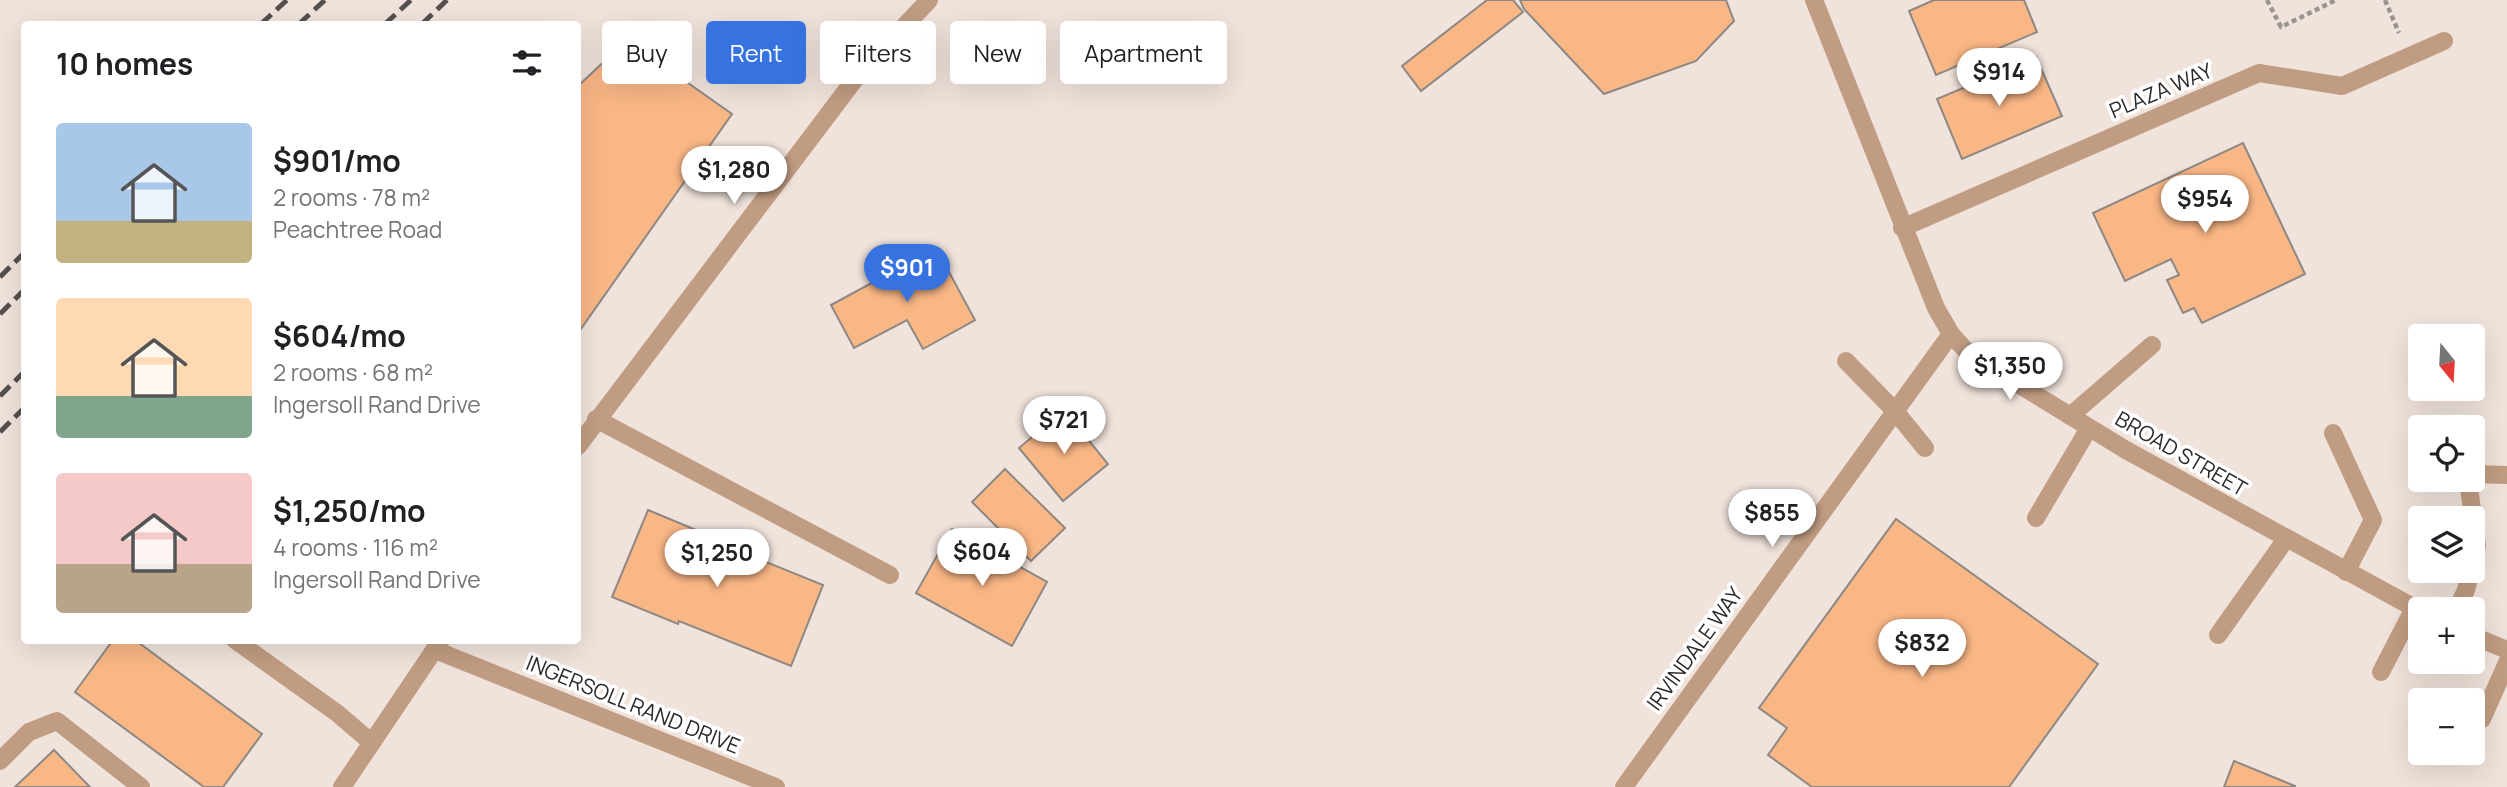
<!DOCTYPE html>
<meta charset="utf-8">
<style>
:root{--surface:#fff;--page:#f2f2f2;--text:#202124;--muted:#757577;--accent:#3673e1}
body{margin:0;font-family:Manrope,sans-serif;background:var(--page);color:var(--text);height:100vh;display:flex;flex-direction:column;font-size:26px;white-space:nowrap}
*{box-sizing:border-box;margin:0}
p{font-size:23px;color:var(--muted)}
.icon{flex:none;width:38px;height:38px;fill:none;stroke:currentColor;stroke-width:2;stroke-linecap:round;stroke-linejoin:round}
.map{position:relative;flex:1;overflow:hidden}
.drawer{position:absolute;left:21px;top:21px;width:560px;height:623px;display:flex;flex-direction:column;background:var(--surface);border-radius:7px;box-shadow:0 7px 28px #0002}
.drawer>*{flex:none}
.top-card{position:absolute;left:602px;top:21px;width:665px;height:63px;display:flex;gap:14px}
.needle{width:46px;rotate:162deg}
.fabs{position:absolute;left:2408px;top:324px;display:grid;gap:14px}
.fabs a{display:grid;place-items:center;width:77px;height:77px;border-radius:7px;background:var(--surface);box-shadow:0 7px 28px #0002;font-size:35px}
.price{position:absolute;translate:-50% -60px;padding:0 16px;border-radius:24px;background:#fff;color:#222;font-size:23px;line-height:46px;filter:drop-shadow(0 2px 4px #0008)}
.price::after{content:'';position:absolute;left:50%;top:42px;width:21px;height:16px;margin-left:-10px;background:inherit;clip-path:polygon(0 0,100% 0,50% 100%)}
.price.current{background:var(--accent);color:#fff}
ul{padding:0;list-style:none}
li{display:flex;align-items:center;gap:21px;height:175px;padding:0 35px}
li span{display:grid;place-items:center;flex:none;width:196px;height:140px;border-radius:7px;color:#555}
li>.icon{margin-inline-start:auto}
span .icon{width:84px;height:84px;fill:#fffc;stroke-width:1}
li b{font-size:30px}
h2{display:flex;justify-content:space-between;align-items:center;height:84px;padding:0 35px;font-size:30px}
.chip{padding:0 24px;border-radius:7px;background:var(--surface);box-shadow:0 7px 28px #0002;font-size:24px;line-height:63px}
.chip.current{background:var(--accent);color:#fff}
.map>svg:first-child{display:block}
.built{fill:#f0e3db;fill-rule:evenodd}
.building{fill:#fab786;stroke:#8d8884;stroke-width:2}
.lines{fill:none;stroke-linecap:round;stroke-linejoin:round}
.path{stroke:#999491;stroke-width:4.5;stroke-dasharray:5 3.5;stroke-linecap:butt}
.service{stroke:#c09c82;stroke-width:18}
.minor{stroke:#c09c82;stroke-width:18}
.tertiary{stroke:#c09c82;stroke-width:18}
.rail{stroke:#54504f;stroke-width:5;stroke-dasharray:14 7;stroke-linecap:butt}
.labels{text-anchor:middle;stroke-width:7;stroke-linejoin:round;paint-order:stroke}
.street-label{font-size:21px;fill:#2c2928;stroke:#fff}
</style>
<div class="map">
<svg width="2507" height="787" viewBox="0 0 2507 787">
<rect width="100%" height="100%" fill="#f8f2ee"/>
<!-- built -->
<path class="built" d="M 0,0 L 2507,0 L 2507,787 L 0,787 ZM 24,24 L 578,24 L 578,640 L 24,640 ZM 2420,336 L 2473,336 L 2473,388 L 2420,388 ZM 2420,427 L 2473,427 L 2473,480 L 2420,480 ZM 2420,518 L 2473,518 L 2473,570 L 2420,570 ZM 2420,609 L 2473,609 L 2473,662 L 2420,662 ZM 2420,700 L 2473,700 L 2473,752 L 2420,752 Z"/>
<!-- building -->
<path class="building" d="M 1487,0 L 1513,0 L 1523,12 L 1421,91 L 1402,66 Z
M 1520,0 L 1726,0 L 1734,21 L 1696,61 L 1604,94 L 1524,9 Z
M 1934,0 L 2024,0 L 2037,32 L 1936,75 L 1909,11 Z
M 627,40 L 732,114 L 578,333 L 578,86 Z
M 2036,57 L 2062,116 L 1962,159 L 1937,99 Z
M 2243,143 L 2305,274 L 2202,323 L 2194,308 L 2183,313 L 2167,280 L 2179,275 L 2171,259 L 2125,281 L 2093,213 Z
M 936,248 L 975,320 L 923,349 L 907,320 L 854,348 L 831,305 Z
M 1064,410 L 1108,464 L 1063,501 L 1019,448 Z
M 1005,469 L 1065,528 L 1031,561 L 972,502 Z
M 648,510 L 713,537 L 712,540 L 823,585 L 791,666 L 679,621 L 678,624 L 612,597 Z
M 1896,519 L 2098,664 L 2009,787 L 1812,787 L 1768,755 L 1787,728 L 1759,708 Z
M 952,529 L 1047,582 L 1012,646 L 916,593 Z
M 113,640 L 135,640 L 262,734 L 223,787 L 204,787 L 75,692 Z
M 54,750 L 90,787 L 15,787 Z
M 2234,761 L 2295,786 L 2295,787 L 2224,787 Z"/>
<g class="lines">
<!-- path -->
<path class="path" d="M 2267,0 L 2281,27 L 2336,0
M 2385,0 L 2399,33"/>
<!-- service -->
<path class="service" d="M 1902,228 L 2259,73 L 2342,86 L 2444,41
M 1846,361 L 1895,411 L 1925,448
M 2070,416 L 2152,345
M 596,419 L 890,575
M 2333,433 L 2373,520 L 2346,572
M 2473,474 L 2507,475
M 2468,480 L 2477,546 L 2473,564
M 2036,518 L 2089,428
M 2457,609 L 2466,590 L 2471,570
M 2218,635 L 2286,539
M 235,640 L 337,713 L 372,743
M 2381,672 L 2414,608
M 2482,719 L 2507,663
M 0,761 L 29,732 L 57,721 L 141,787"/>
<!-- minor -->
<path class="minor" d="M 1814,0 L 1936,308 L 1951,334 L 1969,354 L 2126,450 L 2420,611
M 2473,636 L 2507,650
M 435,650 L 776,787
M 1624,787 L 1951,334"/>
<!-- tertiary -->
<path class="tertiary" d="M 578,446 L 855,79 L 929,0
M 342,787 L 441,640"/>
<!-- rail -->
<path class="rail" d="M 261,24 L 287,0
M 299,24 L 325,0
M 385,24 L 411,0
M 422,24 L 447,0
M 0,277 L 24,253
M 0,314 L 24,290
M 0,396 L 24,372
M 0,432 L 24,408"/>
</g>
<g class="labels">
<!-- street labels -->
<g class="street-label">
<text transform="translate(2161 91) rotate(-23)" y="7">PLAZA WAY</text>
<text transform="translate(2181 454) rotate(30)" y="7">BROAD STREET</text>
<text transform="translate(1695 649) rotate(-54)" y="7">IRVINDALE WAY</text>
<text transform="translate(633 705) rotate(22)" y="7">INGERSOLL RAND DRIVE</text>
</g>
</g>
</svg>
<div class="fabs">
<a><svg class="needle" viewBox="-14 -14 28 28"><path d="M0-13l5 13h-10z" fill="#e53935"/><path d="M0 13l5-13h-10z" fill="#757577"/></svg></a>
<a><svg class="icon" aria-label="locate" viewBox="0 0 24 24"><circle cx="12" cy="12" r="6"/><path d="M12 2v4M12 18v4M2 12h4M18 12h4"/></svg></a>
<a><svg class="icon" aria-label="layers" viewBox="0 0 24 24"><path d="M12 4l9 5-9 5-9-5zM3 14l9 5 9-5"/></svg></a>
<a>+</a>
<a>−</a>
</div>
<b class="price" style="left:1999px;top:108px">$914</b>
<b class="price" style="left:734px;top:206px">$1,280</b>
<b class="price" style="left:2205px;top:235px">$954</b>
<b class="price current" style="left:907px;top:304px">$901</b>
<b class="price" style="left:2010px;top:402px">$1,350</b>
<b class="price" style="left:1064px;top:456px">$721</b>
<b class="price" style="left:1772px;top:549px">$855</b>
<b class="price" style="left:982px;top:588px">$604</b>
<b class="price" style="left:717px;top:589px">$1,250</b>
<b class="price" style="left:1922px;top:679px">$832</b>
<div class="top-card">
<a class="chip">Buy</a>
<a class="chip current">Rent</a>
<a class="chip">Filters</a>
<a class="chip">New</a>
<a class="chip">Apartment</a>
</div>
<section class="drawer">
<h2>10 homes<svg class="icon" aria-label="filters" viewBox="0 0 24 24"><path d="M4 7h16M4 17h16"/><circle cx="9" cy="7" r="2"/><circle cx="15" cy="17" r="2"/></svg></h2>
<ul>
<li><span style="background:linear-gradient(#a9c7e8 70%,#c2b280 0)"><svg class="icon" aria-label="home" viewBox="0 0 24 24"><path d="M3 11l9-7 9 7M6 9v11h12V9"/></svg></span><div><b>$901/mo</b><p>2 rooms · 78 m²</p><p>Peachtree Road</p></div></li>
<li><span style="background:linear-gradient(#ffd9b3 70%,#7fa58c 0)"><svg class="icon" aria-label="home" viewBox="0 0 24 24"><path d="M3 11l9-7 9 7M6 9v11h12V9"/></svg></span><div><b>$604/mo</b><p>2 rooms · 68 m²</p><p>Ingersoll Rand Drive</p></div></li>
<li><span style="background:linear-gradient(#f6c9c9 65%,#b9a48a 0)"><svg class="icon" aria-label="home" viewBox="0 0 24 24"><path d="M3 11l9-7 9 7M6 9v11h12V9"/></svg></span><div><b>$1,250/mo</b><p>4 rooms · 116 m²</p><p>Ingersoll Rand Drive</p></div></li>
</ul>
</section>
</div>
